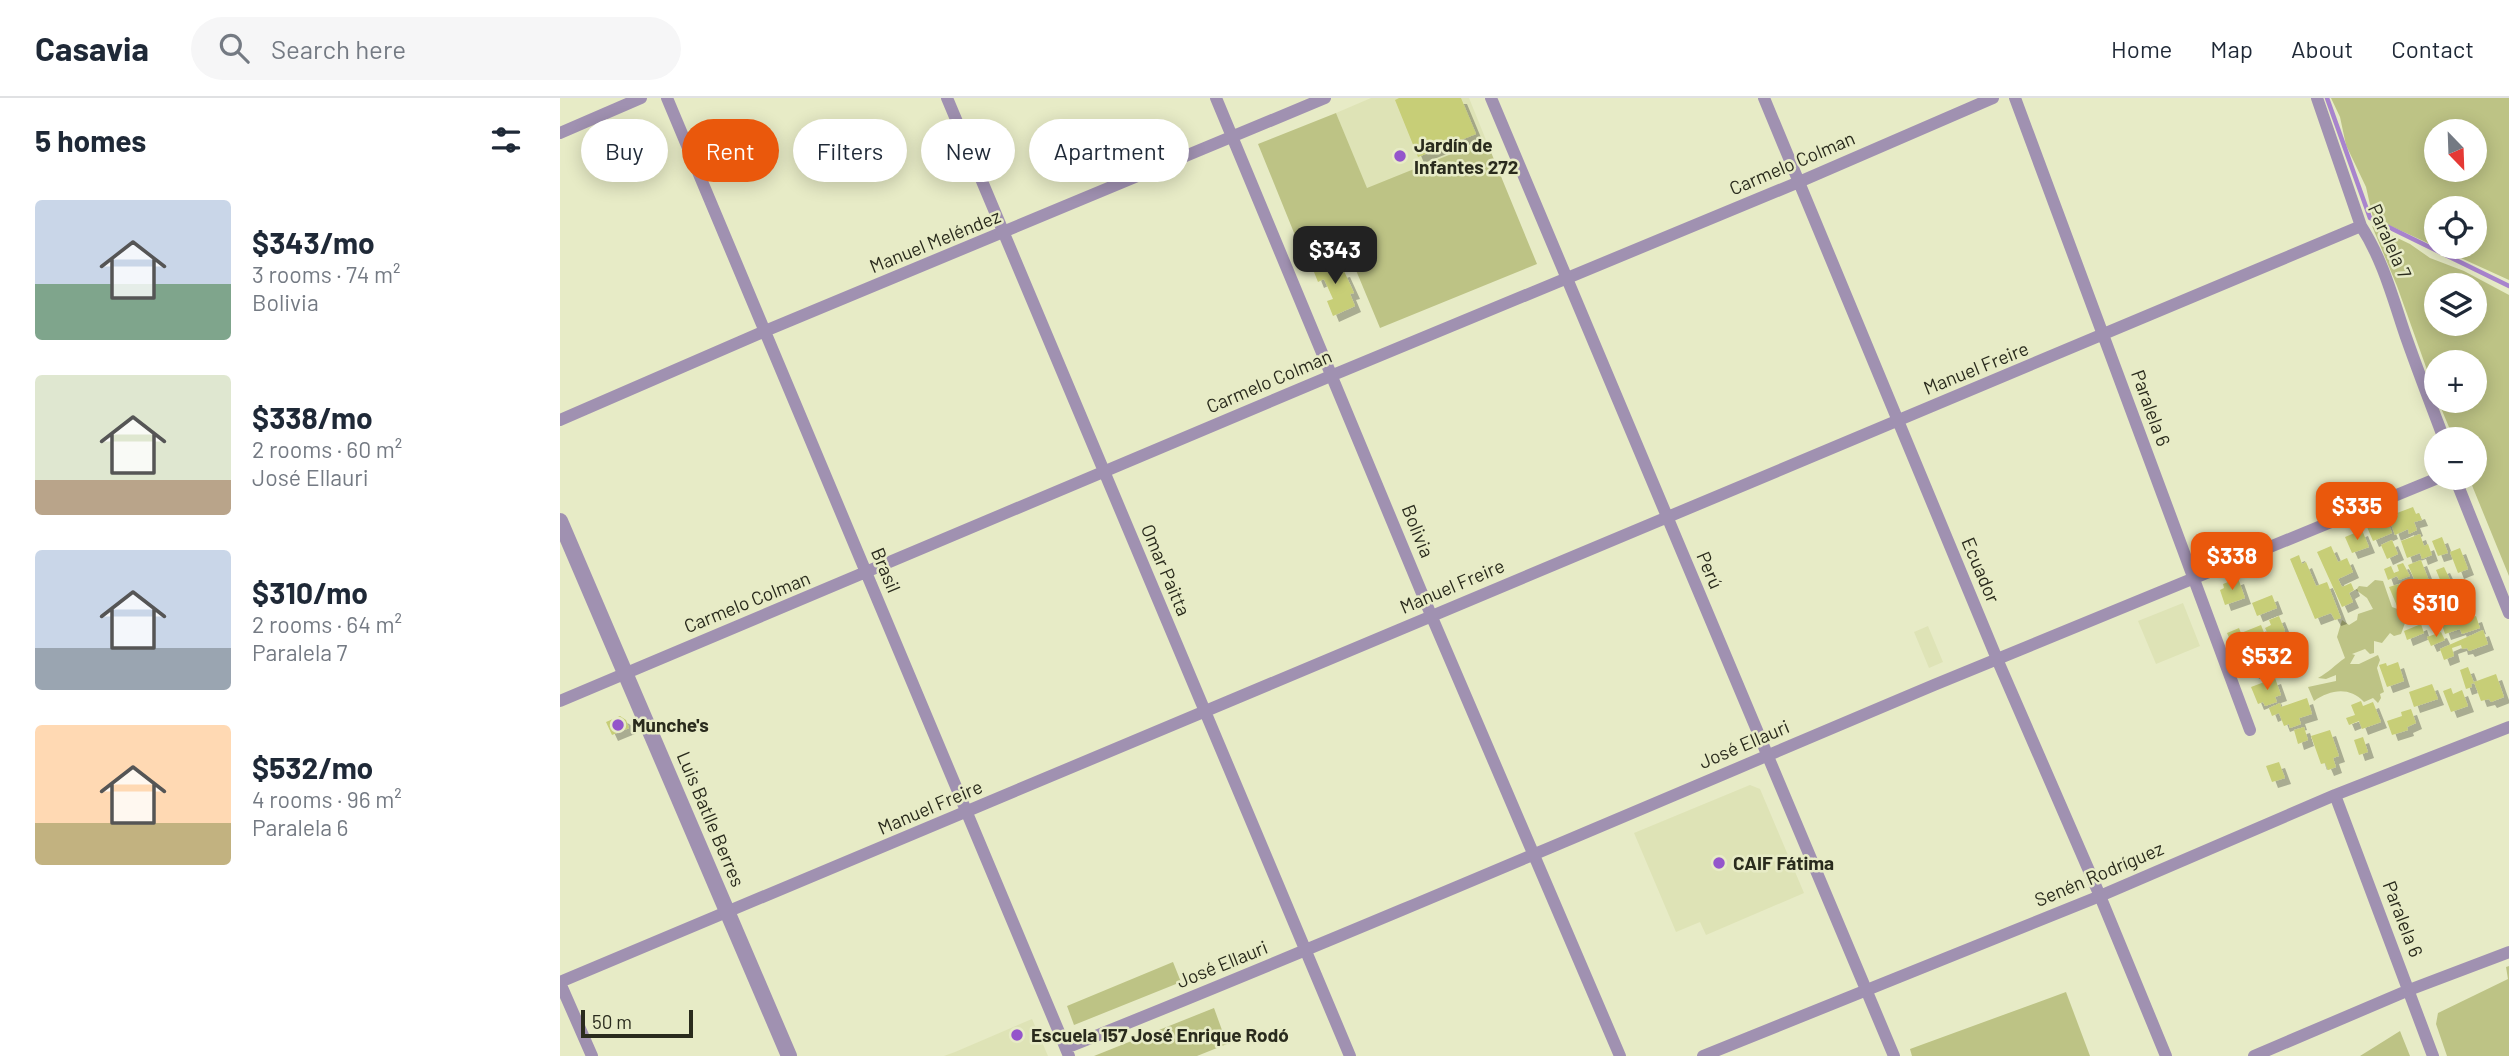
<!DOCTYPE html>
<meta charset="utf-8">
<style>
:root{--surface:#fff;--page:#f6f6f7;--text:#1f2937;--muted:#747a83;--line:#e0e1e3;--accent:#ea580c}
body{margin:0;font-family:Barlow,sans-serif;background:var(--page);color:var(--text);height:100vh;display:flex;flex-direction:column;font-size:26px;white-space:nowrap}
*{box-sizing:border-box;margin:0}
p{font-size:23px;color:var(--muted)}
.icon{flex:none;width:38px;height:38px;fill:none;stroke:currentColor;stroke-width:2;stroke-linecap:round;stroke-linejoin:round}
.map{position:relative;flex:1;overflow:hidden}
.panel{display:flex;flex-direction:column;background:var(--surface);width:560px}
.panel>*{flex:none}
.guide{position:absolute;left:21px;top:21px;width:665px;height:63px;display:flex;gap:14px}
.needle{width:46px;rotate:157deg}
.tools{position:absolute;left:1864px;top:21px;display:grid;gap:14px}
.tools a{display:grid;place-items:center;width:63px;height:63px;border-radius:50%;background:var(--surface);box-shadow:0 4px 18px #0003;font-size:35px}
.scale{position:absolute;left:21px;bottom:18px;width:112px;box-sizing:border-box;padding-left:7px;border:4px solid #2a2b1d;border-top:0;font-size:19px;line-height:24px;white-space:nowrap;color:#2a2b1d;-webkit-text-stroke:5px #e7ebc6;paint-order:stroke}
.price{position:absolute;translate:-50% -60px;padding:0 16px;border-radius:14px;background:var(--accent);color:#fff;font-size:23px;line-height:46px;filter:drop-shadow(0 2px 4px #0008)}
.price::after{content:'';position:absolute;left:50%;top:42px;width:21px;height:16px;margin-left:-10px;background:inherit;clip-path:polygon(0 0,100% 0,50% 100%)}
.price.active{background:#222;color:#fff}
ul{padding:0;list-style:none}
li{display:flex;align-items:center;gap:21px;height:175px;padding:0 35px}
li span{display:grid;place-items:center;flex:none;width:196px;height:140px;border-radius:7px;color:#555}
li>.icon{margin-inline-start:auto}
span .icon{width:84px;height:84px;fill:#fffc;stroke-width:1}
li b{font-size:30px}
h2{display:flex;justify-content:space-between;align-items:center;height:84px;padding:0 35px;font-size:30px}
.chip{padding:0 24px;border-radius:32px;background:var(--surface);box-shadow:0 4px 18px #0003;font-size:24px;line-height:63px}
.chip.active{background:var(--accent);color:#fff}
header{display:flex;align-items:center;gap:42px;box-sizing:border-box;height:98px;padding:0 35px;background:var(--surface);border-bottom:2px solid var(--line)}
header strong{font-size:33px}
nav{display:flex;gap:38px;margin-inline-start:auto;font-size:24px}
.search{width:490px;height:63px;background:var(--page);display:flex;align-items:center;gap:18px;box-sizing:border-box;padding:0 24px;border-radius:38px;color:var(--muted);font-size:26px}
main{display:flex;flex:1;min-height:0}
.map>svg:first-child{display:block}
.built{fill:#dee3b6}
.green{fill:#bdc385;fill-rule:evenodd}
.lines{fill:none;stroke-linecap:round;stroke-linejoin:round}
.stream{stroke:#a884cd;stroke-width:4.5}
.building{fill:#c7ce77;filter:url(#shadow)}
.minor{stroke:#a091b1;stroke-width:12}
.tertiary{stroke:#a091b1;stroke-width:16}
.poi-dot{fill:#9455cb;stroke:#e7ebc6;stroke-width:2.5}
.labels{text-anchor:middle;stroke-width:5;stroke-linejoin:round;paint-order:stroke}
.poi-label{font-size:19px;font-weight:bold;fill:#2a2b1d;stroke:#e7ebc6;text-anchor:start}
.street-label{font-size:19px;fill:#2a2b1d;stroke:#e7ebc6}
</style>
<header>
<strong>Casavia</strong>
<div class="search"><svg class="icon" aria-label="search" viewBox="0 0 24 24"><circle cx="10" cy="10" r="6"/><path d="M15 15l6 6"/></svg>Search here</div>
<nav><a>Home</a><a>Map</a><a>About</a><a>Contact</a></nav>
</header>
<main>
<section class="panel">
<h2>5 homes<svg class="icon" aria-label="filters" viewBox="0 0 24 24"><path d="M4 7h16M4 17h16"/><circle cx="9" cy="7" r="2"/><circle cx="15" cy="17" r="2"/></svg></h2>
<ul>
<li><span style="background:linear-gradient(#c9d6e8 60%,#7fa58c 0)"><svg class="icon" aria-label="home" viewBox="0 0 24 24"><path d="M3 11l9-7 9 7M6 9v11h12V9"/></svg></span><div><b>$343/mo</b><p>3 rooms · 74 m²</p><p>Bolivia</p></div></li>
<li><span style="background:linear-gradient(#dfe7d0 75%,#b9a48a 0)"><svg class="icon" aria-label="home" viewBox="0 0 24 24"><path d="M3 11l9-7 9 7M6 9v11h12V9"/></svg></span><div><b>$338/mo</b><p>2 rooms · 60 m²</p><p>José Ellauri</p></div></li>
<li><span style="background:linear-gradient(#c9d6e8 70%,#9aa5b1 0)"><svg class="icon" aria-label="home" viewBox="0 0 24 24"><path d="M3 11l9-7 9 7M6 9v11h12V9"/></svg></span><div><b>$310/mo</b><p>2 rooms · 64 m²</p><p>Paralela 7</p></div></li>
<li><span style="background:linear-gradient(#ffd9b3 70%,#c2b280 0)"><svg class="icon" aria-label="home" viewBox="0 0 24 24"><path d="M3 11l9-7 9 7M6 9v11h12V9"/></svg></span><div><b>$532/mo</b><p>4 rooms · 96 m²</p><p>Paralela 6</p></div></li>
</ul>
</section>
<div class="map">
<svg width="1949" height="958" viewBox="0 0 1949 958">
<defs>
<filter id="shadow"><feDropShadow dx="6" dy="6" stdDeviation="0" flood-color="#0004"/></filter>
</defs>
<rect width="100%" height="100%" fill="#e7ebc6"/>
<!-- built -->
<path class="built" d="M 811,0 L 909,0 L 926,42 L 807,91 L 776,15 Z
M 1623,505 L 1640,548 L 1596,566 L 1578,523 Z
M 1368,528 L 1383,564 L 1369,570 L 1354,534 Z
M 1190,687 L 1200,691 L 1244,795 L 1146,837 L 1140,824 L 1116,834 L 1074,735 Z
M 472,921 L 488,958 L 384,958 L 395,954 Z"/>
<!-- green -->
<path class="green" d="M 1771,0 L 1949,0 L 1949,182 L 1813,120 L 1806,89 L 1786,47 L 1780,19 ZM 1876,33 L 1914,33 L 1914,72 L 1876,72 ZM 1876,110 L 1914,110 L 1914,149 L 1876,149 Z
M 776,15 L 807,90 L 926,42 L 977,166 L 820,230 L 783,141 L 743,157 L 698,46 Z
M 1812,128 L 1850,146 L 1870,160 L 1904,173 L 1949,197 L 1949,478 L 1909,380 L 1914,380 L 1914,341 L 1894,341 L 1878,303 L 1914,303 L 1914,264 L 1876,264 L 1876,297 L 1837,188 ZM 1876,187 L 1914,187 L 1914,226 L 1876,226 Z
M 1815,482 L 1823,483 L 1832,509 L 1843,513 L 1845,525 L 1841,536 L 1834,538 L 1830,535 L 1822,545 L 1814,543 L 1814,555 L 1810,556 L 1805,551 L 1792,556 L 1795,557 L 1790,566 L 1799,566 L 1818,557 L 1820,562 L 1817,570 L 1824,594 L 1820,596 L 1821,600 L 1818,605 L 1813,600 L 1804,604 C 1789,588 1770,592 1754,603 L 1748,589 L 1776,583 L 1776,577 L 1766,581 L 1758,580 C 1769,574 1775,567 1785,560 L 1777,539 L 1782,522 L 1789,527 L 1797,522 L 1798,516 L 1813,511 L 1807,500 L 1796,492 L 1799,488 L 1807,489 Z
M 613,864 L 621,884 L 514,927 L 507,908 Z
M 1949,868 L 1949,958 L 1887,958 L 1876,926 L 1878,915 L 1948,881 L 1946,869 Z
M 1506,894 L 1530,958 L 1352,958 L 1350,951 Z
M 654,910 L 667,946 L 637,958 L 534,958 Z
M 1840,933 L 1850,958 L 1800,958 Z"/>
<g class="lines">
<!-- stream -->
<path class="stream" d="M 1767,0 L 1810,120 L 1949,188"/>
</g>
<!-- building -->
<path class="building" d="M 839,0 L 901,0 L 916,36 L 858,59 L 835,2 Z
M 774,159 L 780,174 L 784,173 L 794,195 L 790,196 L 795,208 L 773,218 L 767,203 L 773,201 L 764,181 L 758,184 L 752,169 Z
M 1853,409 L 1856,416 L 1859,415 L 1862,422 L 1854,424 L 1857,432 L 1849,436 L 1848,431 L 1835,437 L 1830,423 L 1838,417 L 1837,415 Z
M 1827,421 L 1832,435 L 1813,443 L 1807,429 Z
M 1802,432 L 1809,449 L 1792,455 L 1785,439 Z
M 1860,436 L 1864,448 L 1868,446 L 1872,457 L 1862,461 L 1860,455 L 1847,460 L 1841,443 Z
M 1882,439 L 1888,455 L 1878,458 L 1872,443 Z
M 1832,442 L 1838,456 L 1827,461 L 1821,447 Z
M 1771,448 L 1778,464 L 1787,460 L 1793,474 L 1778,481 L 1782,489 L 1791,485 L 1794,492 L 1789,495 L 1793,504 L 1782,509 L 1757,454 Z
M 1900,450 L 1908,471 L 1898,475 L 1890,454 Z
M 1739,457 L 1742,466 L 1746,464 L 1756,488 L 1767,484 L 1781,520 L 1775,522 L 1771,515 L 1755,521 L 1730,461 Z
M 1861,462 L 1869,483 L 1848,493 L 1845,485 L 1855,483 L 1848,467 Z
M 1843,465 L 1850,478 L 1839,482 L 1837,478 L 1828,482 L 1824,471 L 1831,468 L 1834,475 L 1839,473 L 1837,467 Z
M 1884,469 L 1892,486 L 1883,489 L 1876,472 Z
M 1678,480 L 1685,500 L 1665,507 L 1660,492 L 1664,490 L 1663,486 Z
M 1904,483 L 1909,497 L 1895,503 L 1891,493 L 1898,491 L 1896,487 Z
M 1839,486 L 1846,504 L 1837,508 L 1829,489 Z
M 1712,497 L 1717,510 L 1697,518 L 1692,505 Z
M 1719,518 L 1725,533 L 1716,538 L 1719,545 L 1693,556 L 1690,549 L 1704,544 L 1701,537 L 1686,542 L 1687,548 L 1675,553 L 1667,535 L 1679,530 L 1681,535 L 1701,527 L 1705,537 L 1708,536 L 1705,530 L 1711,527 L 1709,522 Z
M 1916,518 L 1920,530 L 1902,536 L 1900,531 L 1885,536 L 1882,527 L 1893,523 L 1894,525 Z
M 1861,526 L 1864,535 L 1847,542 L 1844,533 Z
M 1923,532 L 1928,546 L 1909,553 L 1907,550 L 1902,551 L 1901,547 L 1892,550 L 1894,558 L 1884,562 L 1880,551 Z
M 1881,534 L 1885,542 L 1871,548 L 1867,539 Z
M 1728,550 L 1734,567 L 1721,572 L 1718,566 L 1693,575 L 1692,571 L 1689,572 L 1687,561 L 1710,552 L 1712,556 Z
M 1838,564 L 1844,583 L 1827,589 L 1819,567 L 1826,565 L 1827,568 Z
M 1908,569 L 1914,585 L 1911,586 L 1912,589 L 1906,591 L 1900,572 Z
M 1936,576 L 1944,599 L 1931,604 L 1929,601 L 1921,603 L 1914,584 Z
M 1715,580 L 1721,597 L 1715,599 L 1717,604 L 1705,608 L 1703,604 L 1698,606 L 1691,589 Z
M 1872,586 L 1878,601 L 1854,609 L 1849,594 Z
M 1891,590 L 1893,596 L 1902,592 L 1908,608 L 1891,614 L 1883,593 Z
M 1747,600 L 1752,616 L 1739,620 L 1741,626 L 1730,630 L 1729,626 L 1724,628 L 1719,615 L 1712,618 L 1709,610 L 1720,605 L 1721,609 Z
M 1801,603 L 1803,608 L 1813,604 L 1821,624 L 1802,631 L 1799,623 L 1789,627 L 1786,620 L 1795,617 L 1791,607 Z
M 1851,611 L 1856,625 L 1847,629 L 1848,632 L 1832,637 L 1827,623 L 1842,618 L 1841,614 Z
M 60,618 L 66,622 L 69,630 L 52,637 L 46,624 Z
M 1744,629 L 1748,642 L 1738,646 L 1734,632 Z
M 1770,632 L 1779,658 L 1773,660 L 1776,669 L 1768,672 L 1765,665 L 1761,666 L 1751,638 Z
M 1803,639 L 1808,654 L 1799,657 L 1794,642 Z
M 1719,664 L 1725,680 L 1712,684 L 1706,668 Z"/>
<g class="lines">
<!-- minor -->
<path class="minor" d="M 107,0 L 509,958
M 387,0 L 790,958
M 656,0 L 871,517 L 1060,958
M 931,0 L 1334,958
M 1204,0 L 1437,561 L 1540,798 L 1606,958
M 1455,0 L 1690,632
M 1757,0 L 1801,128 C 1823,162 1833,201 1846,239 C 1858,273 1871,307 1884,341
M 0,35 L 81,0
M 0,322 L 205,233 L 765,0
M 1895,380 L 1949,515
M 0,603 L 773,277 L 1239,84 L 1433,0
M 1775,697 L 1873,958
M 0,884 L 1801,128
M 0,885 L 32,958
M 506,950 C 797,833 1085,709 1374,587 C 1542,517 1711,450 1878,380
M 1143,958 L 1540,798 L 1775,697 L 1949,629
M 1694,958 L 1849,892 L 1949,854"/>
<!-- tertiary -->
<path class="tertiary" d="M 0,423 L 229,958"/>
</g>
<!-- markers -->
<g class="poi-dot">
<circle cx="840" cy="58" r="7"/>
<circle cx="58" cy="627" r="7"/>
<circle cx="1159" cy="765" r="7"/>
<circle cx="457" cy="937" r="7"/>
</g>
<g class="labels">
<!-- poi labels -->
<g class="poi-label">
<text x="854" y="54">Jardín de<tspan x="854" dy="22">Infantes 272</tspan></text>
<text x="72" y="634">Munche's</text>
<text x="1173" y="772">CAIF Fátima</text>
<text x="471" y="944">Escuela 157 José Enrique Rodó</text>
</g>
<!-- street labels -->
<g class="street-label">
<text transform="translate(1232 65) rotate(-23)" y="7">Carmelo Colman</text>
<text transform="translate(375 143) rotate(-22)" y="7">Manuel Meléndez</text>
<text transform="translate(1830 143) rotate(66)" y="7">Paralela 7</text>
<text transform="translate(1416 270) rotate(-22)" y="7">Manuel Freire</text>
<text transform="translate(709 283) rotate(-23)" y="7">Carmelo Colman</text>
<text transform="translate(1591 310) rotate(70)" y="7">Paralela 6</text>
<text transform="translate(858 433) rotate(68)" y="7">Bolivia</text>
<text transform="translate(326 472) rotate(67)" y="7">Brasil</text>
<text transform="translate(606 472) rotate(67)" y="7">Omar Paitta</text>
<text transform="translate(1150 472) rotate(67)" y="7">Perú</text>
<text transform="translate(1421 472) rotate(67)" y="7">Ecuador</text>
<text transform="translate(892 488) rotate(-23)" y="7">Manuel Freire</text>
<text transform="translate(187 504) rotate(-22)" y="7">Carmelo Colman</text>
<text transform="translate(1184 646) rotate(-23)" y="7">José Ellauri</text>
<text transform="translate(370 709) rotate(-23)" y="7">Manuel Freire</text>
<text transform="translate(151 721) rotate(67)" y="7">Luis Batlle Berres</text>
<text transform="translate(1539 776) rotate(-23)" y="7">Senén Rodríguez</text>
<text transform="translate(1843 821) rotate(69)" y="7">Paralela 6</text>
<text transform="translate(662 866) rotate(-22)" y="7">José Ellauri</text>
</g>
</g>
</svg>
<div class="tools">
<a><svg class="needle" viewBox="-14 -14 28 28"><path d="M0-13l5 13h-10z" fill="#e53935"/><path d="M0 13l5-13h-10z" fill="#747a83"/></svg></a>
<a><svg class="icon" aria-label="locate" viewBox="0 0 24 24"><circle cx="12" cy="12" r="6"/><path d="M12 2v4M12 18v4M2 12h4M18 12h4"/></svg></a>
<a><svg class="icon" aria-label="layers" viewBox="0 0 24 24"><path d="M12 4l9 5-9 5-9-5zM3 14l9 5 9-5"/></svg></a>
<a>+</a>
<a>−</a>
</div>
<div class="scale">50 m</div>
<b class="price active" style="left:775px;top:188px">$343</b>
<b class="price" style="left:1797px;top:444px">$335</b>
<b class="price" style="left:1672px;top:494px">$338</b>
<b class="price" style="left:1876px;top:541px">$310</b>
<b class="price" style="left:1707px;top:594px">$532</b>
<div class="guide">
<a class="chip">Buy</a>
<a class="chip active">Rent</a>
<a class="chip">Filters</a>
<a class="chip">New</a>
<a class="chip">Apartment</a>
</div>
</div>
</main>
